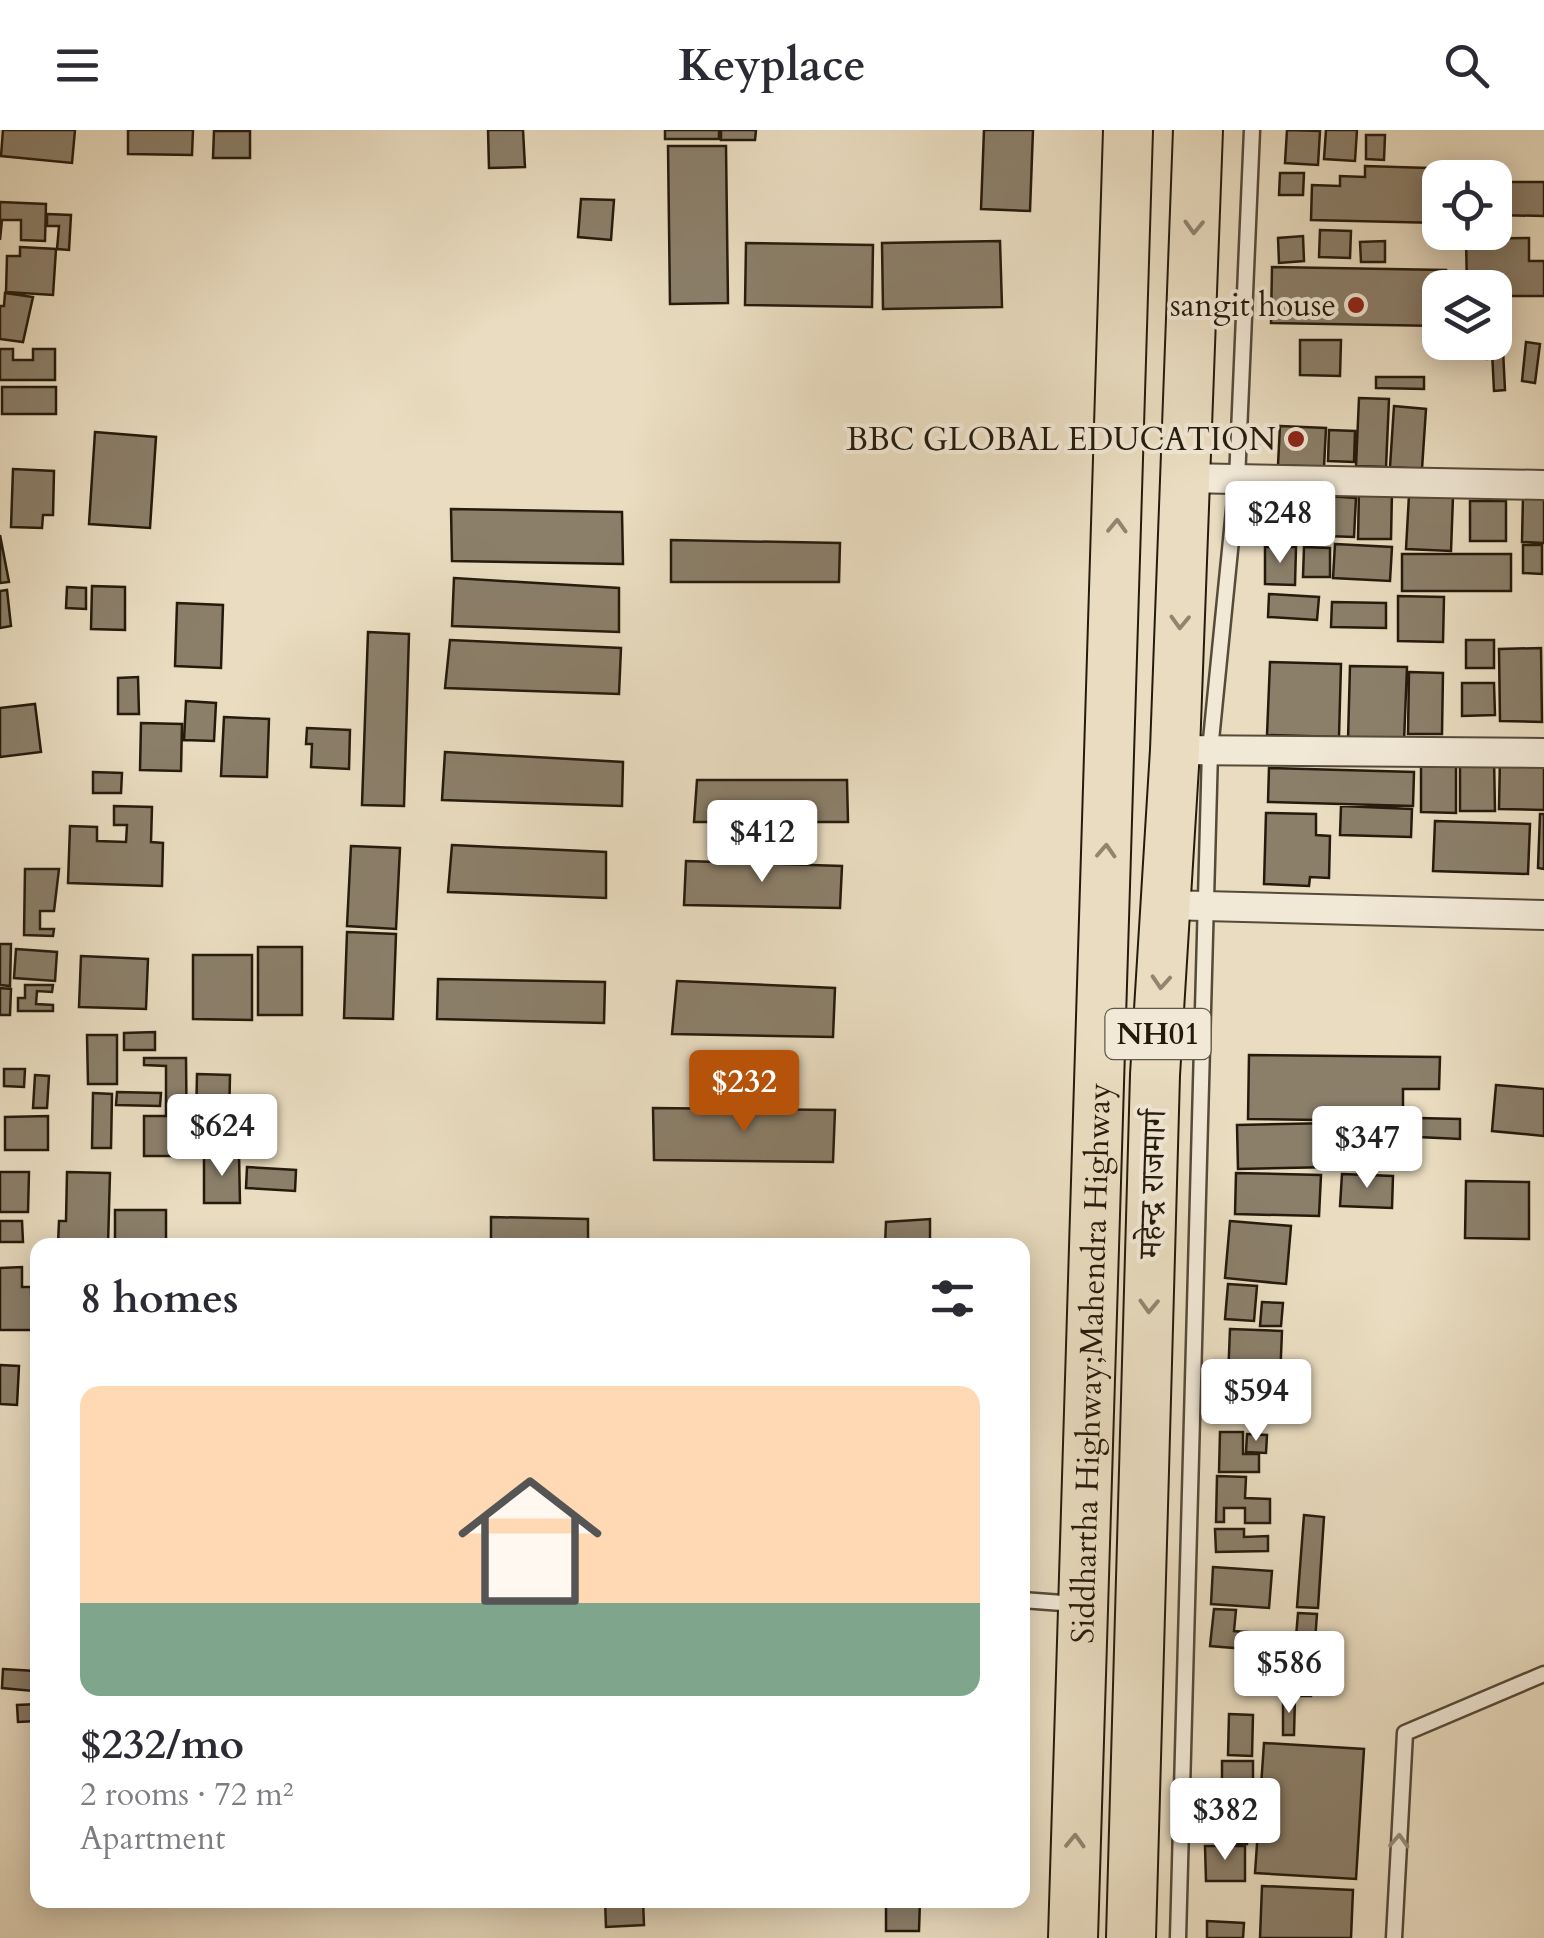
<!DOCTYPE html>
<meta charset="utf-8">
<style>
:root{--surface:#fff;--page:#f7f7f7;--text:#2b2b33;--muted:#7c7c81;--line:#e1e1e2;--accent:#b45309}
body{margin:0;font-family:Cardo,"Noto Serif Devanagari",serif;background:var(--page);color:var(--text);height:100vh;display:flex;flex-direction:column;font-size:38px;white-space:nowrap}
*{box-sizing:border-box;margin:0}
p{font-size:32px;color:var(--muted)}
.icon{flex:none;width:55px;height:55px;fill:none;stroke:currentColor;stroke-width:2;stroke-linecap:round;stroke-linejoin:round}
.map{position:relative;flex:1;overflow:hidden}
.sheet{position:absolute;left:30px;top:1108px;width:1000px;height:670px;display:flex;flex-direction:column;background:var(--surface);border-radius:20px;box-shadow:0 5px 25px #0003}
.sheet>*{flex:none}
.tools{position:absolute;left:1422px;top:30px;display:grid;gap:20px}
.tools a{display:grid;place-items:center;width:90px;height:90px;border-radius:20px;background:var(--surface);box-shadow:0 5px 25px #0003;font-size:50px}
.price{position:absolute;translate:-50% -85px;padding:0 22px;border-radius:10px;background:#fff;color:#222;font-size:32px;line-height:65px;filter:drop-shadow(0 2px 5px #0008)}
.price::after{content:'';position:absolute;left:50%;top:60px;width:30px;height:22px;margin-left:-15px;background:inherit;clip-path:polygon(0 0,100% 0,50% 100%)}
.price.on{background:var(--accent);color:#fff}
ul{padding:0;list-style:none}
li{display:grid;align-content:center;gap:20px;height:530px;padding:0 50px}
li+li{border-top:2px solid var(--line)}
li span{display:grid;place-items:center;height:310px;border-radius:20px;color:#555}
li>.icon{margin-inline-start:auto}
span .icon{width:180px;height:180px;fill:#fffc;stroke-width:1}
li b{font-size:42px}
h2{display:flex;justify-content:space-between;align-items:center;height:120px;padding:0 50px;font-size:42px}
header{display:flex;justify-content:space-between;align-items:center;height:130px;padding:0 50px;background:var(--surface);font-size:45px;font-weight:800}
.map>svg:first-child{display:block}
.building{fill:#8b7f6a;stroke:#251b0c;stroke-width:2.5}
.lines{fill:none;stroke-linecap:round;stroke-linejoin:round}
.service-casing{stroke:#564b39;stroke-width:19}
.minor-casing{stroke:#564b39;stroke-width:32}
.trunk-casing{stroke:#251b0c;stroke-width:52}
.service{stroke:#f1e8d6;stroke-width:14}
.minor{stroke:#f1e8d6;stroke-width:28}
.trunk{stroke:#e9dcc0;stroke-width:48}
.oneway{stroke:#91856f}
.oneway2{stroke:#958c7b}
.poi-dot{fill:#8f2418;stroke:#f1e8d6;stroke-width:4}
.labels{text-anchor:middle;stroke-width:8;stroke-linejoin:round;paint-order:stroke}
.shield{fill:#f1e8d6;stroke:#625849;stroke-width:2.5}
.shield-label{font-size:30px;font-weight:bold;fill:#251b0c}
.poi-label{font-size:32px;fill:#251b0c;stroke:#f1e8d6;text-anchor:end}
.street-label{font-size:32px;fill:#251b0c;stroke:#f1e8d6}
</style>
<header><svg class="icon" aria-label="menu" viewBox="0 0 24 24"><path d="M4 6h16M4 12h16M4 18h16"/></svg>Keyplace<svg class="icon" aria-label="search" viewBox="0 0 24 24"><circle cx="10" cy="10" r="6"/><path d="M15 15l6 6"/></svg></header>
<div class="map">
<svg width="1544" height="1808" viewBox="0 0 1544 1808">
<rect width="100%" height="100%" fill="#e9dcc0"/>
<filter id="stains"><feTurbulence type="fractalNoise" baseFrequency=".002" numOctaves="4"/><feColorMatrix values="0 0 0 0 .2 0 0 0 0 .09 0 0 0 0 .02 0 0 0 .5 -.17"/></filter>
<radialGradient id="worn" r=".72"><stop offset=".6" stop-color="#630" stop-opacity="0"/><stop offset="1" stop-color="#630" stop-opacity=".3"/></radialGradient>
<!-- building -->
<path class="building" d="M 3,0 L 75,0 L 72,33 L 1,26 Z
M 128,0 L 193,0 L 192,25 L 128,24 Z
M 488,0 L 523,0 L 525,37 L 489,38 Z
M 665,0 L 719,0 L 719,9 L 665,9 Z
M 721,0 L 756,0 L 755,10 L 721,10 Z
M 984,0 L 1033,0 L 1030,81 L 981,79 Z
M 1287,0 L 1320,1 L 1318,35 L 1285,33 Z
M 1326,0 L 1357,0 L 1355,31 L 1324,29 Z
M 214,1 L 250,1 L 250,28 L 213,28 Z
M 1366,5 L 1385,5 L 1384,30 L 1366,29 Z
M 668,16 L 726,16 L 728,173 L 670,174 Z
M 1365,36 L 1460,39 L 1460,48 L 1440,48 L 1440,93 L 1311,90 L 1312,55 L 1340,56 L 1340,46 L 1365,47 Z
M 1280,43 L 1304,43 L 1303,65 L 1279,65 Z
M 1495,52 L 1544,52 L 1544,86 L 1495,85 Z
M 581,69 L 614,70 L 611,110 L 578,107 Z
M 0,72 L 46,74 L 45,111 L 21,110 L 21,90 L 2,90 L 0,110 Z
M 47,84 L 71,85 L 69,120 L 57,119 L 59,96 L 47,96 Z
M 1320,100 L 1351,101 L 1350,128 L 1319,127 Z
M 1303,106 L 1304,131 L 1279,133 L 1278,108 Z
M 1529,108 L 1529,131 L 1544,131 L 1544,166 L 1495,166 L 1495,158 L 1467,158 L 1466,109 Z
M 1000,111 L 1002,177 L 883,179 L 882,113 Z
M 1385,111 L 1385,132 L 1361,132 L 1360,112 Z
M 746,113 L 873,115 L 872,177 L 745,175 Z
M 20,117 L 56,119 L 53,165 L 6,162 L 7,126 L 20,126 Z
M 1272,137 L 1446,140 L 1446,158 L 1440,158 L 1440,196 L 1271,193 Z
M 5,163 L 33,167 L 23,212 L 0,209 L 0,176 L 4,176 Z
M 1300,210 L 1341,210 L 1340,246 L 1300,245 Z
M 1452,212 L 1488,212 L 1487,229 L 1470,228 L 1471,218 L 1452,217 Z
M 1526,212 L 1540,214 L 1535,253 L 1522,251 Z
M 0,219 L 13,219 L 13,230 L 33,230 L 33,219 L 55,219 L 55,250 L 0,250 Z
M 1503,220 L 1505,260 L 1494,261 L 1492,221 Z
M 1376,247 L 1424,247 L 1424,259 L 1376,258 Z
M 2,257 L 56,257 L 56,284 L 2,284 Z
M 1359,268 L 1389,269 L 1386,337 L 1356,336 Z
M 1394,276 L 1426,279 L 1422,339 L 1390,337 Z
M 1280,296 L 1326,298 L 1324,337 L 1278,335 Z
M 1329,300 L 1355,301 L 1354,332 L 1328,331 Z
M 95,302 L 156,307 L 150,398 L 89,394 Z
M 13,339 L 54,341 L 53,385 L 43,385 L 42,398 L 11,397 Z
M 1359,360 L 1392,361 L 1391,409 L 1358,409 Z
M 1274,361 L 1322,363 L 1321,409 L 1272,407 Z
M 1409,365 L 1453,367 L 1451,421 L 1406,419 Z
M 1523,365 L 1544,365 L 1544,413 L 1522,412 Z
M 1327,366 L 1356,368 L 1354,407 L 1326,406 Z
M 1470,371 L 1506,371 L 1506,411 L 1470,411 Z
M 451,379 L 622,382 L 623,434 L 452,431 Z
M 0,405 L 9,452 L 0,453 Z
M 671,410 L 840,413 L 839,452 L 671,452 Z
M 1335,414 L 1392,417 L 1390,451 L 1333,448 Z
M 1523,415 L 1542,415 L 1542,444 L 1523,443 Z
M 1265,417 L 1296,417 L 1295,455 L 1265,454 Z
M 1304,417 L 1330,418 L 1330,447 L 1303,447 Z
M 1402,424 L 1511,424 L 1511,461 L 1402,461 Z
M 454,448 L 619,458 L 619,502 L 452,496 Z
M 92,456 L 125,457 L 125,500 L 91,499 Z
M 67,457 L 86,458 L 86,479 L 66,478 Z
M 7,460 L 11,496 L 0,498 L 0,461 Z
M 1269,464 L 1319,467 L 1317,490 L 1268,487 Z
M 1398,466 L 1444,467 L 1443,512 L 1398,511 Z
M 1332,472 L 1386,473 L 1386,498 L 1331,497 Z
M 177,473 L 223,475 L 221,538 L 175,536 Z
M 368,502 L 409,504 L 404,676 L 362,675 Z
M 450,510 L 621,518 L 619,564 L 445,558 Z
M 1466,510 L 1494,510 L 1494,538 L 1466,538 Z
M 1541,518 L 1542,592 L 1500,591 L 1499,519 Z
M 1270,532 L 1341,534 L 1339,607 L 1267,605 Z
M 1350,536 L 1407,537 L 1404,612 L 1348,610 Z
M 1409,542 L 1443,543 L 1442,604 L 1408,604 Z
M 138,547 L 139,584 L 118,584 L 118,548 Z
M 1462,553 L 1494,553 L 1495,585 L 1462,586 Z
M 186,571 L 216,573 L 214,611 L 184,610 Z
M 35,574 L 41,622 L 0,627 L 0,578 Z
M 224,587 L 269,589 L 267,647 L 221,646 Z
M 141,593 L 182,594 L 181,641 L 140,640 Z
M 307,598 L 350,600 L 349,639 L 311,637 L 312,614 L 306,614 Z
M 445,622 L 623,632 L 622,676 L 442,670 Z
M 1494,627 L 1495,681 L 1460,681 L 1460,628 Z
M 1500,628 L 1544,629 L 1544,680 L 1499,679 Z
M 1421,633 L 1456,634 L 1456,683 L 1421,682 Z
M 1269,638 L 1414,642 L 1413,676 L 1268,672 Z
M 93,642 L 122,643 L 121,663 L 93,663 Z
M 697,650 L 847,650 L 848,692 L 694,692 Z
M 114,676 L 152,677 L 151,712 L 163,713 L 162,756 L 68,753 L 70,696 L 97,697 L 97,711 L 126,712 L 127,695 L 114,695 Z
M 1341,676 L 1412,679 L 1411,707 L 1340,705 Z
M 1266,683 L 1316,684 L 1316,705 L 1330,706 L 1329,748 L 1310,747 L 1309,756 L 1264,754 Z
M 1540,684 L 1544,684 L 1544,739 L 1538,738 Z
M 1435,691 L 1530,694 L 1528,744 L 1433,741 Z
M 452,715 L 606,722 L 606,768 L 448,762 Z
M 351,716 L 400,718 L 396,799 L 347,796 Z
M 686,731 L 842,736 L 840,778 L 684,775 Z
M 25,739 L 59,739 L 54,781 L 40,781 L 40,799 L 54,799 L 53,806 L 24,805 Z
M 347,802 L 396,804 L 393,889 L 344,888 Z
M 0,814 L 11,814 L 10,856 L 0,855 Z
M 258,817 L 302,817 L 302,885 L 258,885 Z
M 16,819 L 57,822 L 55,851 L 14,848 Z
M 193,825 L 252,825 L 252,890 L 193,889 Z
M 81,826 L 148,829 L 146,879 L 79,877 Z
M 438,849 L 605,852 L 604,893 L 437,889 Z
M 677,851 L 835,858 L 833,907 L 672,904 Z
M 25,855 L 53,855 L 52,862 L 37,861 L 36,874 L 53,875 L 53,881 L 18,881 L 18,868 L 25,868 Z
M 0,858 L 11,859 L 10,885 L 0,885 Z
M 155,902 L 155,920 L 124,920 L 124,903 Z
M 87,905 L 117,905 L 117,954 L 88,954 Z
M 1249,925 L 1440,927 L 1439,959 L 1403,959 L 1403,978 L 1381,978 L 1381,991 L 1248,989 Z
M 144,928 L 186,928 L 187,1026 L 144,1026 L 144,986 L 166,986 L 166,936 L 144,935 Z
M 4,939 L 25,939 L 24,957 L 4,956 Z
M 197,944 L 230,945 L 229,992 L 196,992 Z
M 35,945 L 49,946 L 47,978 L 33,978 Z
M 1496,955 L 1544,959 L 1544,1006 L 1492,1001 Z
M 117,962 L 161,963 L 160,976 L 116,975 Z
M 93,963 L 112,964 L 111,1018 L 92,1018 Z
M 653,978 L 835,980 L 833,1032 L 654,1030 Z
M 48,986 L 48,1020 L 5,1020 L 5,987 Z
M 1418,988 L 1460,989 L 1460,1009 L 1418,1007 Z
M 1334,993 L 1334,1037 L 1238,1039 L 1237,995 Z
M 1349,1000 L 1411,1001 L 1411,1023 L 1348,1023 Z
M 204,1024 L 239,1024 L 240,1073 L 204,1073 Z
M 247,1037 L 296,1040 L 295,1061 L 246,1058 Z
M 0,1042 L 29,1042 L 28,1082 L 0,1082 Z
M 67,1042 L 110,1043 L 108,1115 L 58,1115 L 59,1091 L 66,1091 Z
M 1236,1043 L 1321,1045 L 1319,1086 L 1235,1084 Z
M 1342,1044 L 1393,1046 L 1392,1078 L 1340,1076 Z
M 1466,1051 L 1529,1052 L 1529,1109 L 1465,1108 Z
M 115,1080 L 166,1080 L 166,1115 L 115,1115 Z
M 491,1087 L 588,1089 L 588,1115 L 491,1115 Z
M 930,1089 L 930,1115 L 885,1115 L 886,1092 Z
M 0,1091 L 22,1091 L 23,1112 L 0,1112 Z
M 1230,1091 L 1291,1096 L 1286,1154 L 1225,1148 Z
M 22,1137 L 22,1157 L 31,1157 L 32,1200 L 0,1200 L 0,1138 Z
M 1228,1154 L 1257,1156 L 1254,1191 L 1225,1189 Z
M 1262,1172 L 1283,1173 L 1281,1196 L 1260,1196 Z
M 1230,1199 L 1282,1201 L 1280,1250 L 1228,1248 Z
M 0,1235 L 19,1236 L 17,1275 L 0,1274 Z
M 1220,1302 L 1243,1302 L 1243,1324 L 1259,1324 L 1259,1342 L 1219,1342 Z
M 1247,1304 L 1267,1305 L 1266,1323 L 1246,1322 Z
M 1217,1346 L 1246,1347 L 1245,1368 L 1270,1369 L 1270,1393 L 1245,1393 L 1245,1378 L 1224,1378 L 1224,1392 L 1216,1392 Z
M 1304,1385 L 1324,1387 L 1318,1478 L 1297,1477 Z
M 1215,1399 L 1244,1399 L 1244,1407 L 1268,1406 L 1268,1421 L 1216,1422 Z
M 1213,1437 L 1272,1441 L 1269,1478 L 1211,1474 Z
M 1214,1479 L 1236,1480 L 1234,1501 L 1259,1503 L 1258,1520 L 1210,1516 Z
M 1298,1483 L 1317,1484 L 1311,1566 L 1291,1566 Z
M 3,1539 L 35,1541 L 33,1561 L 2,1558 Z
M 1283,1567 L 1295,1567 L 1294,1605 L 1283,1605 Z
M 38,1574 L 38,1591 L 18,1592 L 17,1575 Z
M 1229,1584 L 1253,1585 L 1252,1626 L 1228,1625 Z
M 1264,1613 L 1364,1619 L 1356,1749 L 1255,1743 Z
M 1222,1631 L 1253,1631 L 1253,1656 L 1222,1656 Z
M 1246,1688 L 1247,1714 L 1220,1715 L 1220,1689 Z
M 1205,1716 L 1245,1716 L 1245,1751 L 1206,1751 Z
M 1262,1756 L 1353,1760 L 1351,1808 L 1260,1808 Z
M 605,1770 L 643,1770 L 644,1795 L 606,1797 Z
M 886,1770 L 920,1770 L 919,1801 L 886,1801 Z
M 1207,1791 L 1244,1793 L 1243,1808 L 1207,1808 Z"/>
<g class="lines">
<defs>
<path id="service" d="M 1022,1470 L 1076,1474
M 1178,1808 L 1210,620 L 1237,350 L 1252,0
M 1394,1808 L 1405,1603 L 1544,1544"/>
<path id="minor" d="M 1185,348 L 1544,355
M 1175,620 L 1544,623
M 1166,775 L 1544,785"/>
<g id="trunk">
<path id="s1" d="M 1073,1808 L 1128,0"/>
<path d="M 1131,1808 L 1155,945 L 1175,620 L 1198,0"/>
</g>
</defs>
<!-- service casing -->
<use href="#service" class="service-casing"/>
<!-- minor casing -->
<use href="#minor" class="minor-casing"/>
<!-- trunk casing -->
<use href="#trunk" class="trunk-casing"/>
<!-- service -->
<use href="#service" class="service"/>
<!-- minor -->
<use href="#minor" class="minor"/>
<!-- trunk -->
<use href="#trunk" class="trunk"/>
</g>
<!-- one-way arrows -->
<defs><path id="oneway-chevron" d="M-2-3.5L2.5 0L-2 3.5" fill="none" stroke-width="1.6" stroke-linecap="round" stroke-linejoin="round" transform="scale(2.5)"/></defs>
<g class="oneway">
<use href="#oneway-chevron" transform="translate(1194 97) rotate(92)"/>
<use href="#oneway-chevron" transform="translate(1117 396) rotate(-88)"/>
<use href="#oneway-chevron" transform="translate(1180 492) rotate(92)"/>
<use href="#oneway-chevron" transform="translate(1106 721) rotate(-87)"/>
<use href="#oneway-chevron" transform="translate(1161 852) rotate(94)"/>
<use href="#oneway-chevron" transform="translate(1149 1176) rotate(92)"/>
<use href="#oneway-chevron" transform="translate(1075 1711) rotate(-88)"/>
</g>
<use class="oneway2" href="#oneway-chevron" transform="translate(1399 1711) rotate(-87)"/>
<!-- markers -->
<g class="poi-dot">
<circle cx="1356" cy="175" r="10"/>
<circle cx="1296" cy="309" r="10"/>
</g>
<g class="labels">
<!-- shield labels -->
<rect class="shield" x="1105.5" y="879" width="105" height="50" rx="8"/>
<g class="shield-label">
<text x="1158" y="914">NH01</text>
</g>
<!-- poi labels -->
<g class="poi-label">
<text x="1336" y="186">sangit house</text>
<text x="1276" y="320">BBC GLOBAL EDUCATION</text>
</g>
<!-- street labels -->
<g class="street-label">
<text transform="translate(1152 1054) rotate(-88)" y="11">महेन्द्र राजमार्ग</text>
<text dy="11" stroke="none"><textPath href="#s1" startOffset="575">Siddhartha Highway;Mahendra Highway</textPath></text>
</g>
</g>
<rect width="100%" height="100%" filter="url(#stains)"/>
<rect width="100%" height="100%" fill="url(#worn)"/>
</svg>
<div class="tools">
<a><svg class="icon" aria-label="locate" viewBox="0 0 24 24"><circle cx="12" cy="12" r="6"/><path d="M12 2v4M12 18v4M2 12h4M18 12h4"/></svg></a>
<a><svg class="icon" aria-label="layers" viewBox="0 0 24 24"><path d="M12 4l9 5-9 5-9-5zM3 14l9 5 9-5"/></svg></a>
</div>
<b class="price" style="left:1280px;top:436px">$248</b>
<b class="price" style="left:762px;top:755px">$412</b>
<b class="price on" style="left:744px;top:1005px">$232</b>
<b class="price" style="left:222px;top:1049px">$624</b>
<b class="price" style="left:1367px;top:1061px">$347</b>
<b class="price" style="left:1256px;top:1314px">$594</b>
<b class="price" style="left:1289px;top:1586px">$586</b>
<b class="price" style="left:1225px;top:1733px">$382</b>
<section class="sheet">
<h2>8 homes<svg class="icon" aria-label="filters" viewBox="0 0 24 24"><path d="M4 7h16M4 17h16"/><circle cx="9" cy="7" r="2"/><circle cx="15" cy="17" r="2"/></svg></h2>
<ul>
<li><span style="background:linear-gradient(#ffd9b3 70%,#7fa58c 0)"><svg class="icon" aria-label="home" viewBox="0 0 24 24"><path d="M3 11l9-7 9 7M6 9v11h12V9"/></svg></span><div><b>$232/mo</b><p>2 rooms · 72 m²</p><p>Apartment</p></div></li>
</ul>
</section>
</div>
